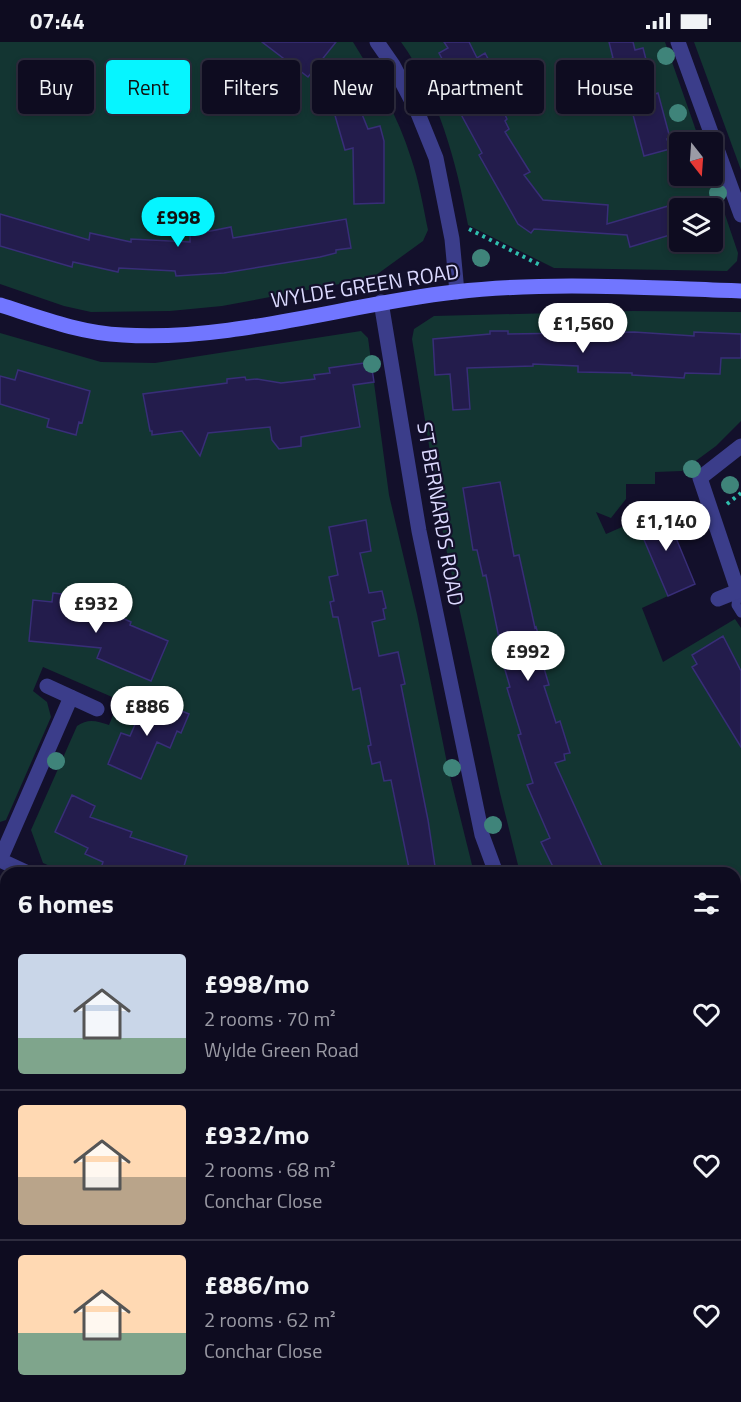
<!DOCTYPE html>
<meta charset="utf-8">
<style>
:root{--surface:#0e0c20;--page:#171529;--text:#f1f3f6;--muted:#9b9ba5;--line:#2e2c3e;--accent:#06f5ff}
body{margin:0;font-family:"Titillium Web",sans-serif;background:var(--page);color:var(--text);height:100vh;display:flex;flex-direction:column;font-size:22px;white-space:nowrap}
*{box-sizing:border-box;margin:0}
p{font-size:20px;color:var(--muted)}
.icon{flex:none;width:33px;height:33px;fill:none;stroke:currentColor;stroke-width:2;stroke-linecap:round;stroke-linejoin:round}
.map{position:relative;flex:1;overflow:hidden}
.details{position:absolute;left:0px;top:825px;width:741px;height:536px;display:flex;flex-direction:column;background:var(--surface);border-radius:18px 18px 0 0;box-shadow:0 3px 9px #0003,0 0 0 2px var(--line)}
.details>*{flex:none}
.banner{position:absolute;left:18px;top:18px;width:705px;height:54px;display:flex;gap:12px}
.needle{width:39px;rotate:163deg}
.tools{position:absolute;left:669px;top:90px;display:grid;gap:12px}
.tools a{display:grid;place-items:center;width:54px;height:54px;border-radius:6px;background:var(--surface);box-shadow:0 3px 9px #0003,0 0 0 2px var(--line);font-size:30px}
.price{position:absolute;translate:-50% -51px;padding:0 14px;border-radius:21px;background:#fff;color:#222;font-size:20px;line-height:39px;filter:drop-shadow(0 2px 3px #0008)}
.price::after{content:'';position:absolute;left:50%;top:36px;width:18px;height:14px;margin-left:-9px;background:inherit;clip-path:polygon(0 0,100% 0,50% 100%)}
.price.current{background:var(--accent);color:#111}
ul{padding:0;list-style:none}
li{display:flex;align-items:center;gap:18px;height:150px;padding:0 18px}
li+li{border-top:2px solid var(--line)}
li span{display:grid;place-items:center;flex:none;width:168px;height:120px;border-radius:6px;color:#555}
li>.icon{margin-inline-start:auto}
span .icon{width:72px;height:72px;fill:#fffc;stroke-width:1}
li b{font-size:26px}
h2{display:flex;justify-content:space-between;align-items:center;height:72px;padding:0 18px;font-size:26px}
.chip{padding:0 21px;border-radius:6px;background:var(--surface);box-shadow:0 3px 9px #0003,0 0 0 2px var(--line);font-size:21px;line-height:54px}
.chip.current{background:var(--accent);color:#111}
.status{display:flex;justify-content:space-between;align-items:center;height:42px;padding:0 30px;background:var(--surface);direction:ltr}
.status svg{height:16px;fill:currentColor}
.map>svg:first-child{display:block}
.green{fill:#133532;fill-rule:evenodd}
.building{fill:#231c4c;stroke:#382e78;stroke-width:1.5}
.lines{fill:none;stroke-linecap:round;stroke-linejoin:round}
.path{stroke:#2fbead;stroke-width:4;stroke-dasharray:3 4.5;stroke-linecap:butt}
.lane{stroke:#3b3d8a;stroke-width:9}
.street{stroke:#3b3d8a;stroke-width:15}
.secondary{stroke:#7176ff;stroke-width:15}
.tree{fill:#3f847a}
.labels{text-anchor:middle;stroke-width:4.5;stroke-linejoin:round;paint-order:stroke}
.street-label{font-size:21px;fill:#dcdaff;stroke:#13102b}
</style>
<div class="status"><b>07:44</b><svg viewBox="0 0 49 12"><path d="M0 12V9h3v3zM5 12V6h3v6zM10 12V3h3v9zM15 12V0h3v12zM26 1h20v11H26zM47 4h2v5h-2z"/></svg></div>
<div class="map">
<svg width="741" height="1360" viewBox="0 0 741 1360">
<rect width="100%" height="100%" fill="#13102b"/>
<!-- green -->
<path class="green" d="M 0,0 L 353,0 C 376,37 398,74 411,116 C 419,139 423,164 428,188 L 423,199 L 372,236 L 222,264 L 170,269 L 91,270 L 64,264 L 0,242 Z
M 401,0 L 665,0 L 700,100 L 680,100 L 680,134 L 712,134 L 738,211 L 737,219 L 727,229 L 554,226 L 468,183 C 457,122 438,51 401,0 ZM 680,166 L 712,166 L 712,200 L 680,200 Z
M 694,0 L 741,0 L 741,128 Z
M 633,269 L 741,270 L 741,379 L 716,404 L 682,429 L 655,430 L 655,442 L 626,442 L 626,457 L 611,476 L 596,470 L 606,492 L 636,479 L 668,554 L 642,566 L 663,620 L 735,577 L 741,586 L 741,1241 L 735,1233 L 735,831 L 520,831 L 500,751 L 444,497 L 412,297 L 414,287 L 434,274 Z
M 361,289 L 368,296 L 389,453 L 417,572 L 448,726 L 474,831 L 66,831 L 43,821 L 31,788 L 77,684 C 88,676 97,679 109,683 L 119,658 L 43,625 L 33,649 L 47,660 L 51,675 L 6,778 L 0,780 L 0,291 L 101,320 L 155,321 Z
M 0,837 L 6,840 L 6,1339 L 0,1335 Z
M 735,1303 L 741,1310 L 741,1360 L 36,1360 L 28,1355 L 735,1354 Z"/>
<!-- building -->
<path class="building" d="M 262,0 L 336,0 L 308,35 Z
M 444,0 L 469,0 L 477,16 L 485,11 L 494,28 L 486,32 L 507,77 L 505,79 L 509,87 L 505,90 L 530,130 L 524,133 L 543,158 L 608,163 L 607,182 L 675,162 L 680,177 L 680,190 L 630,205 L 627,193 L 534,187 L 531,191 L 518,182 L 479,113 L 482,111 L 451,54 L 457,50 L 453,42 L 455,41 L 439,11 L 448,6 Z
M 609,0 L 633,0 L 635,8 L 643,6 L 655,52 L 658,51 L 670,96 L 667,97 L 670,107 L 644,114 L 627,50 L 616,53 L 607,18 L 613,16 Z
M 345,30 L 368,87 L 380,84 L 384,99 L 384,161 L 354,162 L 353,106 L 345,108 L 332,63 L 327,66 L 317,43 Z
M 0,172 L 89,198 L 90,191 L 131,200 L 131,197 L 190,200 L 190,193 L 231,185 L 233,196 L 346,177 L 351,206 L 336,208 L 336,211 L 320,215 L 224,231 L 176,234 L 175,229 L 119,226 L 118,230 L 73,220 L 72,225 L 0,204 Z
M 490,289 L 508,289 L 508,292 L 634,290 L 694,294 L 694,290 L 741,292 L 741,316 L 721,316 L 720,332 L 685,331 L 684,336 L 632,333 L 632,331 L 578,330 L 578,324 L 533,322 L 533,324 L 467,326 L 470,367 L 453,368 L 450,332 L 435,333 L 433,297 L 490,292 Z
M 371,320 L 374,340 L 353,343 L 360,385 L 301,395 L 301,404 L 279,407 L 272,398 L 270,385 L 208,391 L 200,414 L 182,389 L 152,393 L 152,389 L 150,389 L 143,352 L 227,341 L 227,337 L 245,335 L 246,338 L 257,337 L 281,341 L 315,337 L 314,333 L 330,331 L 329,326 Z
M 18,328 L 90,349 L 82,381 L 79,380 L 76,393 L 47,385 L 49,377 L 0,362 L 0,334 L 15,338 Z
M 500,440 L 514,514 L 519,513 L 535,586 L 536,585 L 547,621 L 543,623 L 549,643 L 544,644 L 556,681 L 560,679 L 570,711 L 564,712 L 565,718 L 555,721 L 605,831 L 556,831 L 541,800 L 550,796 L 527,743 L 533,741 L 518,693 L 521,692 L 507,646 L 510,645 L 496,597 L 499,596 L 486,533 L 483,534 L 477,508 L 473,508 L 463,446 Z
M 664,467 L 695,542 L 668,554 L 636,479 Z
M 366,478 L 371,509 L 360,511 L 369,551 L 382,549 L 386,566 L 383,567 L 385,577 L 372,580 L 379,614 L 398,610 L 405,642 L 401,643 L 428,778 L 436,831 L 410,831 L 391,738 L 384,739 L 380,720 L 372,722 L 368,704 L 371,703 L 360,646 L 353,648 L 338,575 L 333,575 L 330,560 L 334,559 L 329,535 L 338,533 L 329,485 Z
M 53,551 L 71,553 L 131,580 L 130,583 L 168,599 L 151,639 L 97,616 L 101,606 L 29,599 L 33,558 L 52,560 Z
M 723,594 L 741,629 L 741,705 L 692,625 L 697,622 L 692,613 Z
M 147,655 L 189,672 L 181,691 L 177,689 L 170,706 L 157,700 L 141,737 L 108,722 L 121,691 L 130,694 Z
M 72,753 L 95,764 L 90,775 L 132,790 L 130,795 L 187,814 L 182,831 L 116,831 L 101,826 L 103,820 L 85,812 L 88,806 L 55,790 Z"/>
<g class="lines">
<!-- path -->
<path class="path" d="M 469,187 L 542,224
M 727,462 L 741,451"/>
<!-- lane -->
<path class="lane" d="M 738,549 L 736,563 L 741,571"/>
<!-- street -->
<path class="street" d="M 377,0 L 393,23 L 417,69 L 436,116 L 452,197 L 457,250
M 678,0 L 741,173
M 381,260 L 419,489 L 482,793 L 496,831
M 718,557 L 738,549 L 700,436 L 741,404
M 47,644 L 97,667
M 28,831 L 0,818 L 71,655
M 735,1271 L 741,1278"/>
<!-- secondary -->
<path class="secondary" d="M 0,263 C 41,276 80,291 123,293 C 231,300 347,262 455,250 C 550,239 646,246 741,249"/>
</g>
<!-- trees -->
<g class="tree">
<circle cx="666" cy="14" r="9"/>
<circle cx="428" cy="61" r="9"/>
<circle cx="678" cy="71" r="9"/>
<circle cx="718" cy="151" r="9"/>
<circle cx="481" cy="216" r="9"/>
<circle cx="372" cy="322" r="9"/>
<circle cx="692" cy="427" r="9"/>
<circle cx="730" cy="443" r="9"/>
<circle cx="56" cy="719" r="9"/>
<circle cx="452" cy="726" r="9"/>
<circle cx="493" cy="783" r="9"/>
</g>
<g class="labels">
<!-- street labels -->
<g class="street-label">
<text transform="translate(365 244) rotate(-9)" y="7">WYLDE GREEN ROAD</text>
<text transform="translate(440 472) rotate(80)" y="7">ST BERNARDS ROAD</text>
</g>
</g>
</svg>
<div class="tools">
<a><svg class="needle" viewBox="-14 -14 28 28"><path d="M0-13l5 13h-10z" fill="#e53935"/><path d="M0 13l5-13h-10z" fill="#9b9ba5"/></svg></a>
<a><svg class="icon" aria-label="layers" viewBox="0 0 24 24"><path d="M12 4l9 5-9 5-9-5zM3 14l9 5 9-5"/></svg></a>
</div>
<b class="price current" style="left:178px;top:206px">£998</b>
<b class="price" style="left:583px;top:312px">£1,560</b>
<b class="price" style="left:666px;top:510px">£1,140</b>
<b class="price" style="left:96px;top:592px">£932</b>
<b class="price" style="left:528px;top:640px">£992</b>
<b class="price" style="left:147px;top:695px">£886</b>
<div class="banner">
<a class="chip">Buy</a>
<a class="chip current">Rent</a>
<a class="chip">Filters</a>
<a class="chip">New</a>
<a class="chip">Apartment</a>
<a class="chip">House</a>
</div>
<section class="details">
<h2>6 homes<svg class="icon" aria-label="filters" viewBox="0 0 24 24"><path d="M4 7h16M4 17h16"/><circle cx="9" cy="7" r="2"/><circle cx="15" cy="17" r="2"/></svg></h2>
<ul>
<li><span style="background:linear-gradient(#c9d6e8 70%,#7fa58c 0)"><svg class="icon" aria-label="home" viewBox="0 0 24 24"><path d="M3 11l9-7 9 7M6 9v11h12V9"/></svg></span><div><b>£998/mo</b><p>2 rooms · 70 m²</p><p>Wylde Green Road</p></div><svg class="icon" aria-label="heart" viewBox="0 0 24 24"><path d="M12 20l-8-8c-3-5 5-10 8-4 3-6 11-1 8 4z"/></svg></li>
<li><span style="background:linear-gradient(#ffd9b3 60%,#b9a48a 0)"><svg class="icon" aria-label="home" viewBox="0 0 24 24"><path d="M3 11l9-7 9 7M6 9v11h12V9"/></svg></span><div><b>£932/mo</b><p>2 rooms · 68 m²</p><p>Conchar Close</p></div><svg class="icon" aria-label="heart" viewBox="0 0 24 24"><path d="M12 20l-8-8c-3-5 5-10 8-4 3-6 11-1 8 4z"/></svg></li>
<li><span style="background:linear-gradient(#ffd9b3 65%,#7fa58c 0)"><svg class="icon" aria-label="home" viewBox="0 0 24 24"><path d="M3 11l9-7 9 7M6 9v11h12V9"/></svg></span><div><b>£886/mo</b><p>2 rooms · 62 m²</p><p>Conchar Close</p></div><svg class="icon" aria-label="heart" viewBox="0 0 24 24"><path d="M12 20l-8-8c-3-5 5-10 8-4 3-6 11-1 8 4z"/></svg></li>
</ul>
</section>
</div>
